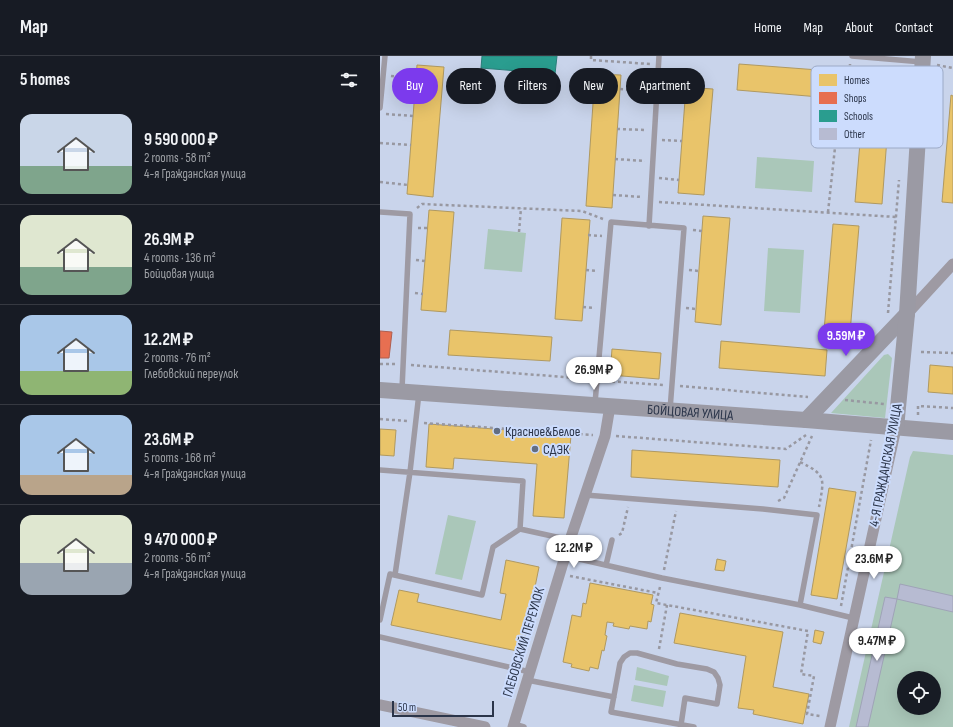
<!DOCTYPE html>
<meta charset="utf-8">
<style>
:root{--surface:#171b24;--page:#20242c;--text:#f1f3f6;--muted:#9ea1a6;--line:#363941;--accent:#7c3aed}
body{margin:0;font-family:"Sofia Sans Condensed",sans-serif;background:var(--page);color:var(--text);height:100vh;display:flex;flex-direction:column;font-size:15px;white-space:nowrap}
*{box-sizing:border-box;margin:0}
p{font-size:13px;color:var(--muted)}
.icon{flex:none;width:22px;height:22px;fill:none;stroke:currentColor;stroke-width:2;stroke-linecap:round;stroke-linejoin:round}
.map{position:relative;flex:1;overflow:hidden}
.panel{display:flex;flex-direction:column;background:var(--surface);width:380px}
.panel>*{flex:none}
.top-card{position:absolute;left:12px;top:12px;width:380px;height:36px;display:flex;gap:8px}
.tools{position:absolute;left:517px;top:615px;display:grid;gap:8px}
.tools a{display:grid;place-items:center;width:44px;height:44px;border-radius:50%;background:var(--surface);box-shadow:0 4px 16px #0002;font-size:20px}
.scale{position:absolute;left:12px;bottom:10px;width:102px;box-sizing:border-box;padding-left:4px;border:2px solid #2b354a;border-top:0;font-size:11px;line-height:14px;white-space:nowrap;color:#2b354a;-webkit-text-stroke:3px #ccdcfd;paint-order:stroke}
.price{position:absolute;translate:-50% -34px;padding:0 9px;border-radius:14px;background:#fff;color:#222;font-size:13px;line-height:26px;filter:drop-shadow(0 1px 2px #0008)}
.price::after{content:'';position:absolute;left:50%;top:24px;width:12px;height:9px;margin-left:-6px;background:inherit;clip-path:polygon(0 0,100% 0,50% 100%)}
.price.active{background:var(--accent);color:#fff}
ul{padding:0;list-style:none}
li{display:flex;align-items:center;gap:12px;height:100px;padding:0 20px}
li+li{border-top:1px solid var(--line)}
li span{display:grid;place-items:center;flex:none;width:112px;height:80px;border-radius:12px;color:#555}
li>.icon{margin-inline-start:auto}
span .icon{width:48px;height:48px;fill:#fffc;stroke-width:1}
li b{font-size:17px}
h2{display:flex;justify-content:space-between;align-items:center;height:48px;padding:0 20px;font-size:17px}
.tag{padding:0 14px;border-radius:18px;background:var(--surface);box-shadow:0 4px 16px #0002;font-size:14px;line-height:36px}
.tag.active{background:var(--accent);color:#fff}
header{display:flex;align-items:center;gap:24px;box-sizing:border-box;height:56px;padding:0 20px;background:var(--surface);border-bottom:1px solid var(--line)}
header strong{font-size:19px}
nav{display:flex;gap:22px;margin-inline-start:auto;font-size:14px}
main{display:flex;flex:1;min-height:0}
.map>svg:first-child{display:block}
.green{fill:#aac7b9;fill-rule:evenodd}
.homes{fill:#e9c46a;stroke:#b09960}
.shops{fill:#e76f51;stroke:#af5e4f}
.schools{fill:#2a9d8f;stroke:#2a7e7a}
.building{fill:#b7bbd2;stroke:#9fa3b7}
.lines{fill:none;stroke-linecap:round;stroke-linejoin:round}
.path{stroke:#9898a1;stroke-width:2.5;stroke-dasharray:3 3;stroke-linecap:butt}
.lane{stroke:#9e9aa3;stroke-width:5.5}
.street{stroke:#9e9aa3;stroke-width:11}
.secondary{stroke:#9b9aa4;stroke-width:16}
.poi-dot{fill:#626d82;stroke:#ccdcfd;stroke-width:1.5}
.labels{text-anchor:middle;stroke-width:4;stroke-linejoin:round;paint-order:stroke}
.street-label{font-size:14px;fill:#2b354a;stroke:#ccdcfd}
.poi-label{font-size:14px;fill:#2b354a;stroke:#ccdcfd;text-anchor:start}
.key{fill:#ccdcfd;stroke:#9caac7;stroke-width:1}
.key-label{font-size:11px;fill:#2b354a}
</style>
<header>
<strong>Map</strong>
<nav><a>Home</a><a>Map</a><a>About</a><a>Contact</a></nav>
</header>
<main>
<section class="panel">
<h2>5 homes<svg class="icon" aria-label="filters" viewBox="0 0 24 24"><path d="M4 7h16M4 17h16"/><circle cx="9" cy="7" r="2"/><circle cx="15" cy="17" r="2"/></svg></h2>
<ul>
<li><span style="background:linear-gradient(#c9d6e8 65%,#7fa58c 0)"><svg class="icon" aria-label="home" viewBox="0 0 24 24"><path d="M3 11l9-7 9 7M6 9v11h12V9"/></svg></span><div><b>9 590 000 ₽</b><p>2 rooms · 58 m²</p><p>4-я Гражданская улица</p></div></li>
<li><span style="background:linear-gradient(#dfe7d0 65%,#7fa58c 0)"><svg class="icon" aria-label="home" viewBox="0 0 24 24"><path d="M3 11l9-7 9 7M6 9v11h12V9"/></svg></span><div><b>26.9M ₽</b><p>4 rooms · 136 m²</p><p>Бойцовая улица</p></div></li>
<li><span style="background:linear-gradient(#a9c7e8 70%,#8fb573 0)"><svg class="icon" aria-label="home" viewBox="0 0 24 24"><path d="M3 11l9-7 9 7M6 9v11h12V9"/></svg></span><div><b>12.2M ₽</b><p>2 rooms · 76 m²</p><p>Глебовский переулок</p></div></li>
<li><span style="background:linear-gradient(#a9c7e8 75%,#b9a48a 0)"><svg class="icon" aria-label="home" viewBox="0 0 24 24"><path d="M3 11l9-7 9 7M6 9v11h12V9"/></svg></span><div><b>23.6M ₽</b><p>5 rooms · 168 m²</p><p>4-я Гражданская улица</p></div></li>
<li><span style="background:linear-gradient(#dfe7d0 60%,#9aa5b1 0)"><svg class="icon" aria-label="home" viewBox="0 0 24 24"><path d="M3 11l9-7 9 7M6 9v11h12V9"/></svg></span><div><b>9 470 000 ₽</b><p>2 rooms · 56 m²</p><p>4-я Гражданская улица</p></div></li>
</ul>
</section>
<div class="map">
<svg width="573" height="671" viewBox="0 0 573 671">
<rect width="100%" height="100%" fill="#c9d4eb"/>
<!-- green -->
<path class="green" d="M 377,101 L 434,105 L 432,136 L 375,132 Z
M 108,173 L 146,177 L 142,216 L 104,213 Z
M 388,192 L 424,194 L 420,257 L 384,255 Z
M 508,298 L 512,302 L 505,362 L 451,357 L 504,299 Z
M 533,395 L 573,399 L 573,671 L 469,671 L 530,401 ZM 524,622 L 554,622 L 554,652 L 524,652 Z
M 68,459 L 96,465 L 82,524 L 55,518 Z
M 257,611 L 289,620 L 287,630 L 255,624 Z
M 254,629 L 286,635 L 283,651 L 251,645 Z"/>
<!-- homes -->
<path class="homes" d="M 359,8 L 465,16 L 463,43 L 357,34 Z
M 37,9 L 64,11 L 53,141 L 27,138 Z
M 215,18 L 241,19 L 232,152 L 206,150 Z
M 306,31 L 333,33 L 324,139 L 298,137 Z
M 484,39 L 510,42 L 502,148 L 475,146 Z
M 571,39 L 573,40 L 573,147 L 562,146 Z
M 49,154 L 74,156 L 66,256 L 41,254 Z
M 323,160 L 350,162 L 341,269 L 315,266 Z
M 182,162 L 210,164 L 202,265 L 175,263 Z
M 453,168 L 479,170 L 470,277 L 444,275 Z
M 70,274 L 172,281 L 170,305 L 68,299 Z
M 341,285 L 447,294 L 445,320 L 339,312 Z
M 232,293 L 281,297 L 279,323 L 230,319 Z
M 550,309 L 573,311 L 573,338 L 548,336 Z
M 49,368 L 191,379 L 184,462 L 153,460 L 157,408 L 74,402 L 73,413 L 46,411 Z
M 0,373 L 16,374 L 14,400 L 0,399 Z
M 252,394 L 400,404 L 398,431 L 251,421 Z
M 449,432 L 476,436 L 457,543 L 431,539 Z
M 337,503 L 346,505 L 344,515 L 335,514 Z
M 126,504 L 159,511 L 142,596 L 11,569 L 19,534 L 39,538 L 37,546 L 121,564 L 126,538 L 120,537 Z
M 210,527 L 273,539 L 271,548 L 274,549 L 271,566 L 268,565 L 267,573 L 250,570 L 249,573 L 233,570 L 234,567 L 227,566 L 225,579 L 227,580 L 224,595 L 222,594 L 218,613 L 210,611 L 209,615 L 191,611 L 192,608 L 183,606 L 192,559 L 201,561 L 203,547 L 206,548 Z
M 300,557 L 403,576 L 393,631 L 429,638 L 423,668 L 373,658 L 374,654 L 358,652 L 366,600 L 294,587 Z
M 435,574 L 444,576 L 441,588 L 433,586 Z"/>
<!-- shops -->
<path class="shops" d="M 0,275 L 12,276 L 9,302 L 0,302 Z"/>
<!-- schools -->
<path class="schools" d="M 102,0 L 177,0 L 175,18 L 101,12 Z"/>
<!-- building -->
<path class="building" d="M 520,528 L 573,540 L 573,556 L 517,543 Z
M 505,541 L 517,543 L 488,671 L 476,671 Z"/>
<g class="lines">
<!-- path -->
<path class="path" d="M 211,0 L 211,4 L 270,8
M 557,9 L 573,12
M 11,20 L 36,23
M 240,33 L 269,35
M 284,42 L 305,43
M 6,58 L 33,60
M 237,73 L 267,74
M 282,84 L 302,85
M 0,87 L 31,89
M 235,103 L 265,105
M 279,122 L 299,124
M 0,126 L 28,129
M 233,139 L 262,141
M 279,146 L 516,161
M 37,152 L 42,148 L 202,155 L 223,163
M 448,156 L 458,64 L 470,38 L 470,8
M 38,172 L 48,172
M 313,174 L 322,175
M 139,176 L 141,152
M 208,179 L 222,180
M 36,204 L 45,205
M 206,214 L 217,215
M 309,214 L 319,215
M 35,237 L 43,238
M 203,251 L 215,252
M 306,252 L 316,253
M 508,257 L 519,124
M 541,296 L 573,297
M 0,308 L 16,308
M 31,309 L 209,323
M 226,325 L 283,329
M 300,330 L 428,341
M 465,344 L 504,348
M 538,359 L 538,350 L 573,352
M 0,363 L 27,365
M 44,367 L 213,379
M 236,380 L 406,393 L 426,379
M 420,406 C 447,419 444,423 439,451
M 398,445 L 404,442 L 432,380
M 239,479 L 242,477 L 248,451
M 284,514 L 296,455
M 190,520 L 278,537
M 280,531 L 276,547 L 428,575 L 421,618 L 434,620 L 427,658 L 440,660
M 461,550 L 491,384
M 279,593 L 287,549"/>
<!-- lane -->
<path class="lane" d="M 472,0 L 542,6
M 0,52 L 5,0
M 0,156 L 30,158 L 22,333
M 269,170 L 279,0
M 215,347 L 231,166 L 304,172 L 290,354
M 0,414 L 143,425 L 140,473
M 205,439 L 383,453 L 437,459 L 420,549
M 186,500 L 282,522 L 420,549 L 473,562
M 226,509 L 232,484
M 15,519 L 30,416 L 39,337
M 0,564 L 10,518 L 102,539 L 113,491 L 140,473 L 190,484
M 0,581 L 150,616
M 147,624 L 234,641
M 134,668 L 144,671
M 301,669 L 305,642 L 337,648 L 340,629 L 338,622 L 334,616 L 327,613 L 297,608 L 257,597 L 250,597 L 244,601 L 240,607 L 231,656 L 314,671"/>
<!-- street -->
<path class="street" d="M 527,258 L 573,208
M 0,649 L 105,671
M 133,671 L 190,484 L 225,380 L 230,350
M 450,671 L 516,372"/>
<!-- secondary -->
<g class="secondary">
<path id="s1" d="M 0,334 L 426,364 L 573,376"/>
<path d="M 426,364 L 527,258"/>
<path d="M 516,372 L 527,258 L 543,0"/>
</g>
</g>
<!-- markers -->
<g class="poi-dot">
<circle cx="117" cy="375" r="4"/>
<circle cx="155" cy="393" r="4"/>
</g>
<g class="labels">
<!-- street labels -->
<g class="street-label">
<text dy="5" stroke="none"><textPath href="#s1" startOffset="311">БОЙЦОВАЯ УЛИЦА</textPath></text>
<text transform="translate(505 409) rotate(-79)" y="5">4-Я ГРАЖДАНСКАЯ УЛИЦА</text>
<text transform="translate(143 586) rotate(-73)" y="5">ГЛЕБОВСКИЙ ПЕРЕУЛОК</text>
</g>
<!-- poi labels -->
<g class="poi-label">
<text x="125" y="380">Красное&amp;Белое</text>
<text x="163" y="398">СДЭК</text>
</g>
</g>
<!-- legend -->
<rect x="431" y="10" width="132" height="82" rx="6" class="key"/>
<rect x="439" y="18" width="18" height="12" fill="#e9c46a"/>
<rect x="439" y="36" width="18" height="12" fill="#e76f51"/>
<rect x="439" y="54" width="18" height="12" fill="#2a9d8f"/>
<rect x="439" y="72" width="18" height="12" fill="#b7bbd2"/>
<g class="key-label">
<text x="464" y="28">Homes</text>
<text x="464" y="46">Shops</text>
<text x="464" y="64">Schools</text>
<text x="464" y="82">Other</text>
</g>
</svg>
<div class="tools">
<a><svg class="icon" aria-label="locate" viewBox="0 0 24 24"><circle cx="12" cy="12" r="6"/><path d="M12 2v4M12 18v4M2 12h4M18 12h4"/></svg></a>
</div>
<div class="scale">50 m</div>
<b class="price active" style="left:466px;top:301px">9.59M ₽</b>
<b class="price" style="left:214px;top:335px">26.9M ₽</b>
<b class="price" style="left:194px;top:513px">12.2M ₽</b>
<b class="price" style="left:494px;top:524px">23.6M ₽</b>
<b class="price" style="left:497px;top:606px">9.47M ₽</b>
<div class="top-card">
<a class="tag active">Buy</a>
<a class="tag">Rent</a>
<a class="tag">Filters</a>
<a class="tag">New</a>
<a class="tag">Apartment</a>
</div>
</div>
</main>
